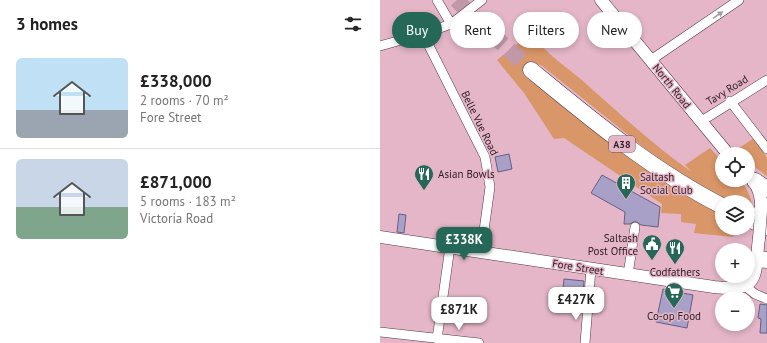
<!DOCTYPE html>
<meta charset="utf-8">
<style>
:root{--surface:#fff;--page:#f6f6f6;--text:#222;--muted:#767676;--line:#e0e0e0;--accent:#256858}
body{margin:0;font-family:"PT Sans",sans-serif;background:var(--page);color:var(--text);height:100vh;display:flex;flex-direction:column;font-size:15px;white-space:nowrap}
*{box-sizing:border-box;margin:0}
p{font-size:13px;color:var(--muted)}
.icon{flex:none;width:22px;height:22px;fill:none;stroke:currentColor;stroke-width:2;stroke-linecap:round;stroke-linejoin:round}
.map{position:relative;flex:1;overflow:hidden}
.details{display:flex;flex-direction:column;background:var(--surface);width:380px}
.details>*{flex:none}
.hud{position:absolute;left:12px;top:12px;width:315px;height:36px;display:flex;gap:8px}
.controls{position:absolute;left:335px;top:147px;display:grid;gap:8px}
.controls a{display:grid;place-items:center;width:40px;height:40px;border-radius:50%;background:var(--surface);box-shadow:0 2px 6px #0003;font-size:20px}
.price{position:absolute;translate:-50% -34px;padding:0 9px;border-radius:8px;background:#fff;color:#222;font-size:13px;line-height:26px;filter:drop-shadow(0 1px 2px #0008)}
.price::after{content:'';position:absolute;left:50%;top:24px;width:12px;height:9px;margin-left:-6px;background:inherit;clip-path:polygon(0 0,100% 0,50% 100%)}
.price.selected{background:var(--accent);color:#fff}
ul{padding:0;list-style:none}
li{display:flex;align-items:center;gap:12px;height:100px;padding:0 16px}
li+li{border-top:1px solid var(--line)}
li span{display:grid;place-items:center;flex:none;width:112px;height:80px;border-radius:6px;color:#555}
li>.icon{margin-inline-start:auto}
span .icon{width:48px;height:48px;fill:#fffc;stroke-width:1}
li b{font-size:17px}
h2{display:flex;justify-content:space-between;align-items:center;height:48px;padding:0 16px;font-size:17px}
.tag{padding:0 14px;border-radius:18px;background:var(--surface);box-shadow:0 2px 6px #0003;font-size:14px;line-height:36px}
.tag.selected{background:var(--accent);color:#fff}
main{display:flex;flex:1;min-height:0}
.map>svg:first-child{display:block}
.green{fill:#d99668}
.building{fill:#a9a0c8;stroke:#675e83}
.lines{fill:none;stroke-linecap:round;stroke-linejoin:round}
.highway-tunnel{stroke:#c198a7;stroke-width:16;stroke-dasharray:16 8;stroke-linecap:butt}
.street-casing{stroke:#5a3544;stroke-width:10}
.secondary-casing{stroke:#5a3544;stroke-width:13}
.highway-casing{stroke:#5a3544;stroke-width:17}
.street{stroke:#fff;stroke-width:9}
.secondary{stroke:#fff;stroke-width:12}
.highway{stroke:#fff;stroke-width:16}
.secondary-bridge-casing{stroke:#5a3544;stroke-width:13;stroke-linecap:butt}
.secondary-bridge{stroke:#fff;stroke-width:12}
.oneway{fill:#a39b9e}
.labels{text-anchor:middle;stroke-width:3;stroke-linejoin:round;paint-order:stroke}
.shield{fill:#e4b6c7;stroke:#684e58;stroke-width:1}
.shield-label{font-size:10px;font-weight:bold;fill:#332128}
.street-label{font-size:11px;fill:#332128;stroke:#e4b6c7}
.poi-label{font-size:11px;fill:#332128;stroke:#e4b6c7;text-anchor:start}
</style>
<main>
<section class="details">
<h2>3 homes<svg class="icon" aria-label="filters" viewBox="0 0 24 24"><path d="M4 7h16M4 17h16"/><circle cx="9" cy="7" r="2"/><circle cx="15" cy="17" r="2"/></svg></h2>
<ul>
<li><span style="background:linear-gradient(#bfe0f5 65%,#9aa5b1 0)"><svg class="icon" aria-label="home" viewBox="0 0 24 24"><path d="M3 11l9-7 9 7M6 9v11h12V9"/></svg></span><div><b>£338,000</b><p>2 rooms · 70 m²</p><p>Fore Street</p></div></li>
<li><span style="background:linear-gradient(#c9d6e8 60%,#7fa58c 0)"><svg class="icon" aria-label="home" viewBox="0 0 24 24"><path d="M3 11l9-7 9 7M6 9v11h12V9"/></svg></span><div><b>£871,000</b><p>5 rooms · 183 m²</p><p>Victoria Road</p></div></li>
</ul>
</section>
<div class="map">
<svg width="387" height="343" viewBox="0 0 387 343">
<rect width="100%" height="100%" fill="#e4b6c7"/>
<!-- green -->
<path class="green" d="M 162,24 L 166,31 L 156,39 C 169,56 188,68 204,82 C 239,113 273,145 312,172 L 305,165 L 330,148 L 342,161 L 342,165 L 338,168 L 342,172 L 342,180 L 362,182 C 368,191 373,200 372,211 L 368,209 L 368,202 L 352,202 L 308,179 L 267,150 L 161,65 L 154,64 L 148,76 L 150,80 C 211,129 271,180 342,214 L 342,228 L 357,228 L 353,237 L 314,233 L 316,224 L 301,222 L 301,214 L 281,213 L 282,204 L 184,138 L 174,139 L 144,93 L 117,60 Z
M 374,138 L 387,158 L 387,176 L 368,162 L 368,154 L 360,154 L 356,150 Z"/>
<!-- building -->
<path class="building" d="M 129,154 L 132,169 L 118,172 L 115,157 Z
M 222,175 L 280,207 L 278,227 L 261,225 L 255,221 L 250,224 L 244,224 L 245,212 L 211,193 Z
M 19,214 L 26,215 L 24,233 L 17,232 Z
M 184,279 L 204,281 L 202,310 L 181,308 Z
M 283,289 L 313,295 L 307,328 L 276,322 Z
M 380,304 L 387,305 L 387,333 L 380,333 L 381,319 L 378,318 Z"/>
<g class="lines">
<!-- highway-tunnel -->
<path class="highway-tunnel" d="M 77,0 L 85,9 L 151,70"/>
<defs>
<path id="street" d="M 57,0 L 71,24
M 43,34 L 105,157 L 110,187 L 101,252
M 0,46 L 43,34 L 71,24 L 102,0
M 271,60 L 359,0
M 350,101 L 387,149
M 320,122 L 387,80
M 248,275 L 255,227
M 365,286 L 375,294 L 387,299
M 0,332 L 99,343
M 57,339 L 70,247
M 205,343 L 211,269"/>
<path id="secondary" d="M 221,0 L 348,154
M 368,174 C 379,186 382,197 381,212
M 0,237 L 334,287 C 381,292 374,277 379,238"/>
<path id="highway" d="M 151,70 C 212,120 272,170 342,206
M 375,181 L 387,189
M 381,212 L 387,206
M 368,219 L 387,227
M 376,259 L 387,260"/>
</defs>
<!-- street casing -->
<use href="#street" class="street-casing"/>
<!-- secondary casing -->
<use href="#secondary" class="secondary-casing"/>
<!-- highway casing -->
<use href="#highway" class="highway-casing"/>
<!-- street -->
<use href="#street" class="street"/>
<!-- secondary -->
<use href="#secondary" class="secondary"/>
<!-- highway -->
<use href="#highway" class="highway"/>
<defs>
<path id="secondary-bridge" d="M 379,238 L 381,212"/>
</defs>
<!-- secondary-bridge casing -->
<use href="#secondary-bridge" class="secondary-bridge-casing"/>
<!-- secondary-bridge -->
<use href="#secondary-bridge" class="secondary-bridge"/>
</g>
<!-- one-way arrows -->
<defs><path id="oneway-solid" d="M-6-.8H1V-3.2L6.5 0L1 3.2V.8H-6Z"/></defs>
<use class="oneway" href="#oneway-solid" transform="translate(338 15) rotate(-35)"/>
<!-- icons -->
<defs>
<symbol id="restaurant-pin" viewBox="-11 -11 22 30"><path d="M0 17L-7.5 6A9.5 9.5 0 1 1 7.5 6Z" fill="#256858" stroke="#e4b6c7"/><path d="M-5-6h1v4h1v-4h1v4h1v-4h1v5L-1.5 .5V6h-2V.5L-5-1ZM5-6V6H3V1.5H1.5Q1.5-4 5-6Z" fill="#fff"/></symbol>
<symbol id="building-pin" viewBox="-11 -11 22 30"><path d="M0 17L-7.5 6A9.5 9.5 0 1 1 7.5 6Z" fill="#256858" stroke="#e4b6c7"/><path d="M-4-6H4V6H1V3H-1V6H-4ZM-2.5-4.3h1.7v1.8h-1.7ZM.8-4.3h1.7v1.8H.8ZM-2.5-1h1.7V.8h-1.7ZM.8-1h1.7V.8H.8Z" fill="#fff"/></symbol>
<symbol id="civic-pin" viewBox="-11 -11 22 30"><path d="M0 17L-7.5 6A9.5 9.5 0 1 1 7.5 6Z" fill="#256858" stroke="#e4b6c7"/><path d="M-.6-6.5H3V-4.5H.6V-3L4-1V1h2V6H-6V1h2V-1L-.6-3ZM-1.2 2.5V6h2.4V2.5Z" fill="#fff"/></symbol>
<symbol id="supermarket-pin" viewBox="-11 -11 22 30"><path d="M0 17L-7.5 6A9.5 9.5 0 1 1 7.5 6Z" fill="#256858" stroke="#e4b6c7"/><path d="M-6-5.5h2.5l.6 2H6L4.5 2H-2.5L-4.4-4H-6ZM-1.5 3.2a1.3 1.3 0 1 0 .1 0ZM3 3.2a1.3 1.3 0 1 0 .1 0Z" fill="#fff"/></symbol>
</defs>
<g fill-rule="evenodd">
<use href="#restaurant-pin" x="33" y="163" width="22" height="30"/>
<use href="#building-pin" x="235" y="172" width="22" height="30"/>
<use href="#civic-pin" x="261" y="233" width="22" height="30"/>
<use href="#restaurant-pin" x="284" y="237" width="22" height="30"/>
<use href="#supermarket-pin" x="283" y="281" width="22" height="30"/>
</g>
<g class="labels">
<!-- shield labels -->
<rect class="shield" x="229" y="136" width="26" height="16" rx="3"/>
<g class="shield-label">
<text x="242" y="148">A38</text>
</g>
<!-- street labels -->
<g class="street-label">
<text transform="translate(292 86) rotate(51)" y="4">North Road</text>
<text transform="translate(347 90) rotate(-32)" y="4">Tavy Road</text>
<text transform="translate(100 123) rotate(64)" y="4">Belle Vue Road</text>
<text transform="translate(198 267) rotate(9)" y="4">Fore Street</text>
</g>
<!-- poi labels -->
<g class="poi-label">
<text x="58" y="178">Asian Bowls</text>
<text x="260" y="181">Saltash<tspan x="260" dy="13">Social Club</tspan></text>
<text x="258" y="242" text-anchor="end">Saltash<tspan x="258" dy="13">Post Office</tspan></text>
<text x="295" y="276" text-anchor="middle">Codfathers</text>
<text x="294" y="320" text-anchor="middle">Co-op Food</text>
</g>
</g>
</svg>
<div class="controls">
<a><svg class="icon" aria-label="locate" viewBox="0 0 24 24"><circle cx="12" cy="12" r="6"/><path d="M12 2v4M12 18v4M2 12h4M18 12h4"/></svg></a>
<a><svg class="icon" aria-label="layers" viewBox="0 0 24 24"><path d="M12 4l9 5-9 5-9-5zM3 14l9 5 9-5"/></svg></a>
<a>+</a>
<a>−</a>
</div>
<b class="price selected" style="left:84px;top:261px">£338K</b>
<b class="price" style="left:196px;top:321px">£427K</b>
<b class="price" style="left:79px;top:331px">£871K</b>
<div class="hud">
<a class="tag selected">Buy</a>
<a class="tag">Rent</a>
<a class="tag">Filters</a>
<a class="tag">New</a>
</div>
</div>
</main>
